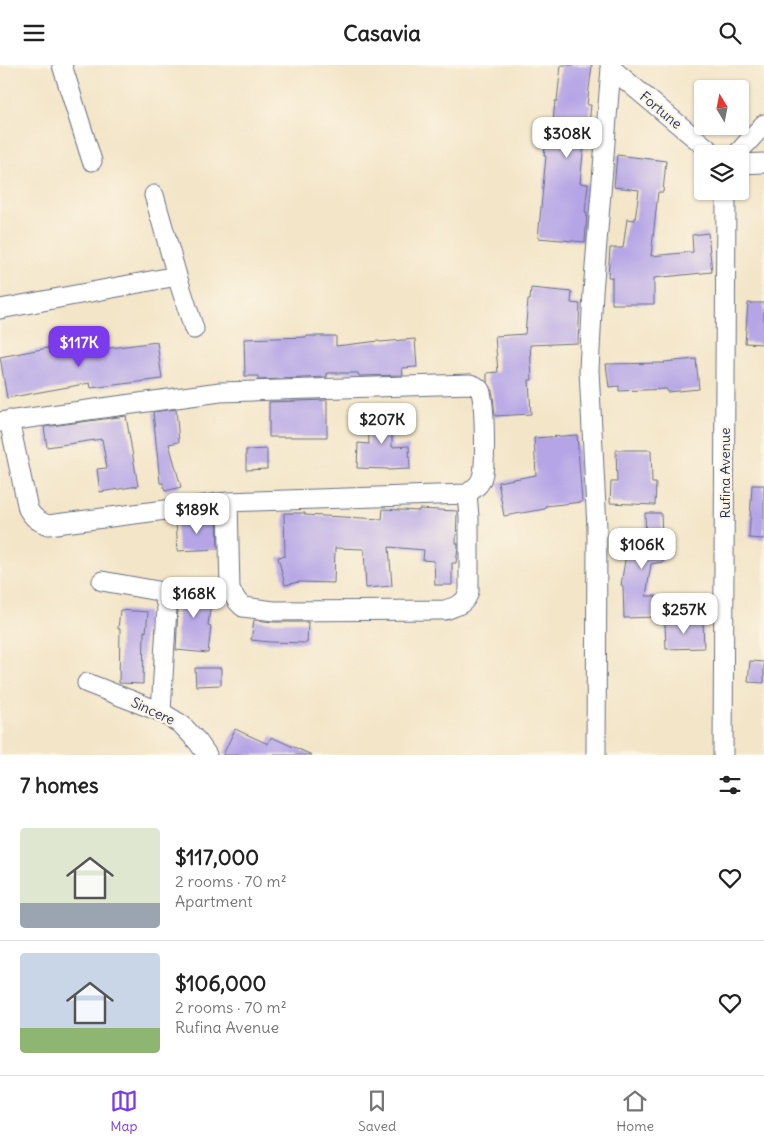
<!DOCTYPE html>
<meta charset="utf-8">
<style>
:root{--surface:#fff;--page:#f6f6f6;--text:#222;--muted:#767676;--line:#e0e0e0;--accent:#7c3aed}
body{margin:0;font-family:Delius,sans-serif;background:var(--page);color:var(--text);height:100vh;display:flex;flex-direction:column;font-size:19px;white-space:nowrap}
*{box-sizing:border-box;margin:0}
p{font-size:16px;color:var(--muted)}
.icon{flex:none;width:28px;height:28px;fill:none;stroke:currentColor;stroke-width:2;stroke-linecap:round;stroke-linejoin:round}
.map{position:relative;height:690px;overflow:hidden}
.sheet{display:flex;flex-direction:column;background:var(--surface);flex:1}
.sheet>*{flex:none}
.needle{width:32px;rotate:350deg}
.controls{position:absolute;left:694px;top:15px;display:grid;gap:10px}
.controls a{display:grid;place-items:center;width:55px;height:55px;border-radius:5px;background:var(--surface);box-shadow:0 1px 4px #0004;font-size:25px}
.price{position:absolute;translate:-50% -42px;padding:0 11px;border-radius:10px;background:#fff;color:#222;font-size:16px;line-height:32px;filter:drop-shadow(0 1px 2px #0008)}
.price::after{content:'';position:absolute;left:50%;top:30px;width:15px;height:11px;margin-left:-8px;background:inherit;clip-path:polygon(0 0,100% 0,50% 100%)}
.price.current{background:var(--accent);color:#fff}
ul{padding:0;list-style:none}
li{display:flex;align-items:center;gap:15px;height:125px;padding:0 20px}
li+li{border-top:1px solid var(--line)}
li span{display:grid;place-items:center;flex:none;width:140px;height:100px;border-radius:5px;color:#555}
li>.icon{margin-inline-start:auto}
span .icon{width:60px;height:60px;fill:#fffc;stroke-width:1}
li b{font-size:21px}
h2{display:flex;justify-content:space-between;align-items:center;height:60px;padding:0 20px;font-size:21px}
header{display:flex;justify-content:space-between;align-items:center;height:65px;padding:0 20px;background:var(--surface);font-size:22px;font-weight:700}
.tabs{display:flex;justify-content:space-around;align-items:center;height:70px;border-top:1px solid var(--line);background:var(--surface);font-size:14px;color:var(--muted)}
.tabs a{display:grid;justify-items:center;gap:2px}
.tabs .current{color:var(--accent)}
.map>svg:first-child{display:block}
.building{fill:#b5a5e6}
.lines{fill:none;stroke-linecap:round;stroke-linejoin:round}
.minor-casing{stroke:#676f83;stroke-width:21}
.minor{stroke:#fff;stroke-width:19}
.labels{text-anchor:middle;stroke-width:4.5;stroke-linejoin:round;paint-order:stroke}
.street-label{font-size:14px;fill:#1b2f5e;stroke:#fcf5e5}
</style>
<header><svg class="icon" aria-label="menu" viewBox="0 0 24 24"><path d="M4 6h16M4 12h16M4 18h16"/></svg>Casavia<svg class="icon" aria-label="search" viewBox="0 0 24 24"><circle cx="10" cy="10" r="6"/><path d="M15 15l6 6"/></svg></header>
<div class="map">
<svg width="764" height="690" viewBox="0 0 764 690">
<rect width="100%" height="100%" fill="#fcf5e5"/>
<filter id="ink" filterUnits="userSpaceOnUse"><feTurbulence type="fractalNoise" baseFrequency=".02" numOctaves="2"/><feDisplacementMap in="SourceGraphic" scale="10" xChannelSelector="R" yChannelSelector="G"/><feConvolveMatrix kernelMatrix="1 2 1 2 8 2 1 2 1" color-interpolation-filters="sRGB"/></filter>
<filter id="wash" filterUnits="userSpaceOnUse"><feTurbulence type="fractalNoise" baseFrequency=".0096" numOctaves="4" result="noise"/><feDisplacementMap in="SourceGraphic" scale="20" xChannelSelector="R" yChannelSelector="G"/><feGaussianBlur stdDeviation="1.12" result="paint"/><feColorMatrix in="noise" values="0 0 0 0 0 0 0 0 0 0 0 0 0 0 0 0 0 1.4 0 .05"/><feComposite in="paint" operator="in"/></filter>
<g filter="url(#wash)">
<rect width="100%" height="100%" fill="#f3e5c8"/>
<g id="blocks">
<!-- building -->
<path class="building" d="M 561,0 L 592,0 L 587,40 L 591,40 L 588,69 L 585,69 L 580,118 L 588,119 L 585,148 L 587,148 L 585,177 L 538,173 L 546,91 L 544,91 L 547,67 L 552,68 L 555,36 L 557,36 Z
M 617,90 L 666,96 L 663,127 L 658,127 L 651,191 L 693,187 L 692,170 L 708,168 L 712,207 L 654,213 L 654,239 L 612,239 L 612,212 L 608,212 L 610,183 L 623,183 L 627,154 L 635,155 L 639,125 L 614,122 Z
M 531,223 L 572,227 L 571,238 L 580,239 L 578,278 L 530,280 L 532,315 L 529,315 L 531,349 L 495,351 L 493,330 L 491,322 L 487,316 L 487,308 L 498,307 L 495,271 L 525,269 L 528,235 L 530,235 Z
M 748,238 L 764,238 L 764,279 L 745,278 Z
M 307,271 L 336,271 L 336,281 L 379,276 L 380,277 L 415,274 L 417,302 L 402,303 L 403,310 L 359,311 L 358,308 L 327,308 L 327,312 L 258,315 L 258,311 L 245,311 L 244,274 L 307,272 Z
M 157,277 L 162,314 L 91,323 L 90,318 L 7,333 L 0,292 L 68,279 L 70,288 Z
M 696,294 L 699,324 L 667,327 L 667,324 L 619,326 L 619,321 L 609,322 L 606,299 L 665,298 L 664,297 Z
M 327,335 L 327,372 L 269,372 L 269,337 Z
M 176,344 L 179,377 L 169,379 L 181,422 L 165,426 L 163,418 L 160,418 L 153,347 Z
M 392,345 L 392,382 L 409,381 L 410,404 L 388,405 L 388,404 L 357,403 L 358,378 L 369,379 L 368,346 Z
M 126,351 L 138,421 L 100,427 L 97,404 L 107,403 L 102,374 L 47,382 L 44,362 Z
M 577,370 L 582,437 L 545,441 L 545,444 L 504,451 L 498,417 L 536,410 L 534,373 Z
M 267,384 L 267,404 L 246,405 L 246,385 Z
M 616,385 L 651,385 L 652,418 L 656,418 L 655,440 L 610,438 L 611,417 L 617,417 Z
M 752,420 L 764,420 L 764,474 L 749,473 Z
M 383,444 L 419,446 L 419,444 L 457,446 L 456,478 L 458,479 L 458,483 L 456,498 L 452,498 L 452,520 L 435,520 L 434,496 L 423,495 L 424,485 L 389,482 L 392,521 L 366,523 L 364,484 L 335,483 L 334,518 L 299,517 L 285,520 L 278,492 L 285,491 L 284,448 L 305,448 L 305,450 L 382,454 Z
M 645,448 L 661,448 L 663,497 L 651,499 L 646,531 L 656,531 L 656,552 L 624,553 L 623,521 L 621,520 L 625,495 L 628,476 L 646,480 Z
M 217,455 L 218,484 L 178,486 L 176,457 Z
M 179,519 L 213,524 L 208,560 L 211,561 L 208,588 L 176,585 L 178,543 L 176,533 Z
M 120,545 L 148,547 L 146,567 L 144,566 L 143,619 L 119,618 L 120,564 L 118,564 Z
M 254,555 L 274,557 L 308,557 L 307,578 L 270,577 L 251,575 Z
M 703,557 L 704,583 L 666,584 L 665,558 Z
M 750,596 L 764,597 L 764,618 L 748,617 Z
M 195,603 L 221,603 L 221,620 L 196,621 Z
M 235,664 L 268,679 L 271,672 L 312,690 L 223,690 Z"/>
</g>
</g>
<g filter="url(#ink)">
<use href="#blocks" fill-opacity="0" stroke="#676f83" stroke-width="1"/>
<g class="lines">
<defs>
<path id="minor" d="M 62,0 L 92,96
M 610,0 L 611,3 L 714,89
M 737,89 L 764,59
M 740,99 L 764,98
M 154,130 L 177,211 L 194,264
M 0,244 L 177,211
M 9,355 L 28,444 C 33,453 38,456 48,460 L 228,437 L 467,429
M 0,357 L 220,327 L 470,319 C 475,320 478,322 480,325 C 485,335 486,401 482,412 C 480,421 473,424 467,429 L 469,452 L 469,526 C 466,539 457,541 445,545 L 274,546 L 243,542 L 237,536 L 230,524 L 228,437
M 102,516 L 158,526 L 164,532 L 167,542 L 161,647
M 87,618 L 161,647 L 182,660 L 198,677 L 207,690
M 596,690 L 597,463 L 589,305 L 593,227 L 611,3
M 723,690 L 726,126"/>
</defs>
<!-- minor casing -->
<use href="#minor" class="minor-casing"/>
<!-- minor -->
<use href="#minor" class="minor"/>
</g>
</g>
<g class="labels">
<!-- street labels -->
<g class="street-label">
<text transform="translate(661 45) rotate(40)" y="5">Fortune</text>
<text transform="translate(725 408) rotate(-90)" y="5">Rufina Avenue</text>
<text transform="translate(153 646) rotate(25)" y="5">Sincere</text>
</g>
</g>
</svg>
<div class="controls">
<a><svg class="needle" viewBox="-14 -14 28 28"><path d="M0-13l5 13h-10z" fill="#e53935"/><path d="M0 13l5-13h-10z" fill="#767676"/></svg></a>
<a><svg class="icon" aria-label="layers" viewBox="0 0 24 24"><path d="M12 4l9 5-9 5-9-5zM3 14l9 5 9-5"/></svg></a>
</div>
<b class="price" style="left:567px;top:94px">$308K</b>
<b class="price current" style="left:79px;top:303px">$117K</b>
<b class="price" style="left:382px;top:380px">$207K</b>
<b class="price" style="left:197px;top:470px">$189K</b>
<b class="price" style="left:642px;top:505px">$106K</b>
<b class="price" style="left:194px;top:554px">$168K</b>
<b class="price" style="left:684px;top:570px">$257K</b>
</div>
<section class="sheet">
<h2>7 homes<svg class="icon" aria-label="filters" viewBox="0 0 24 24"><path d="M4 7h16M4 17h16"/><circle cx="9" cy="7" r="2"/><circle cx="15" cy="17" r="2"/></svg></h2>
<ul>
<li><span style="background:linear-gradient(#dfe7d0 75%,#9aa5b1 0)"><svg class="icon" aria-label="home" viewBox="0 0 24 24"><path d="M3 11l9-7 9 7M6 9v11h12V9"/></svg></span><div><b>$117,000</b><p>2 rooms · 70 m²</p><p>Apartment</p></div><svg class="icon" aria-label="heart" viewBox="0 0 24 24"><path d="M12 20l-8-8c-3-5 5-10 8-4 3-6 11-1 8 4z"/></svg></li>
<li><span style="background:linear-gradient(#c9d6e8 75%,#8fb573 0)"><svg class="icon" aria-label="home" viewBox="0 0 24 24"><path d="M3 11l9-7 9 7M6 9v11h12V9"/></svg></span><div><b>$106,000</b><p>2 rooms · 70 m²</p><p>Rufina Avenue</p></div><svg class="icon" aria-label="heart" viewBox="0 0 24 24"><path d="M12 20l-8-8c-3-5 5-10 8-4 3-6 11-1 8 4z"/></svg></li>
</ul>
</section>
<nav class="tabs">
<a class="current"><svg class="icon" aria-label="map" viewBox="0 0 24 24"><path d="M3 6l6-2 6 2 6-2v14l-6 2-6-2-6 2zM9 4v14M15 6v14"/></svg>Map</a>
<a><svg class="icon" aria-label="saved" viewBox="0 0 24 24"><path d="M7 4h10v16l-5-4-5 4z"/></svg>Saved</a>
<a><svg class="icon" aria-label="home" viewBox="0 0 24 24"><path d="M3 11l9-7 9 7M6 9v11h12V9"/></svg>Home</a>
</nav>
